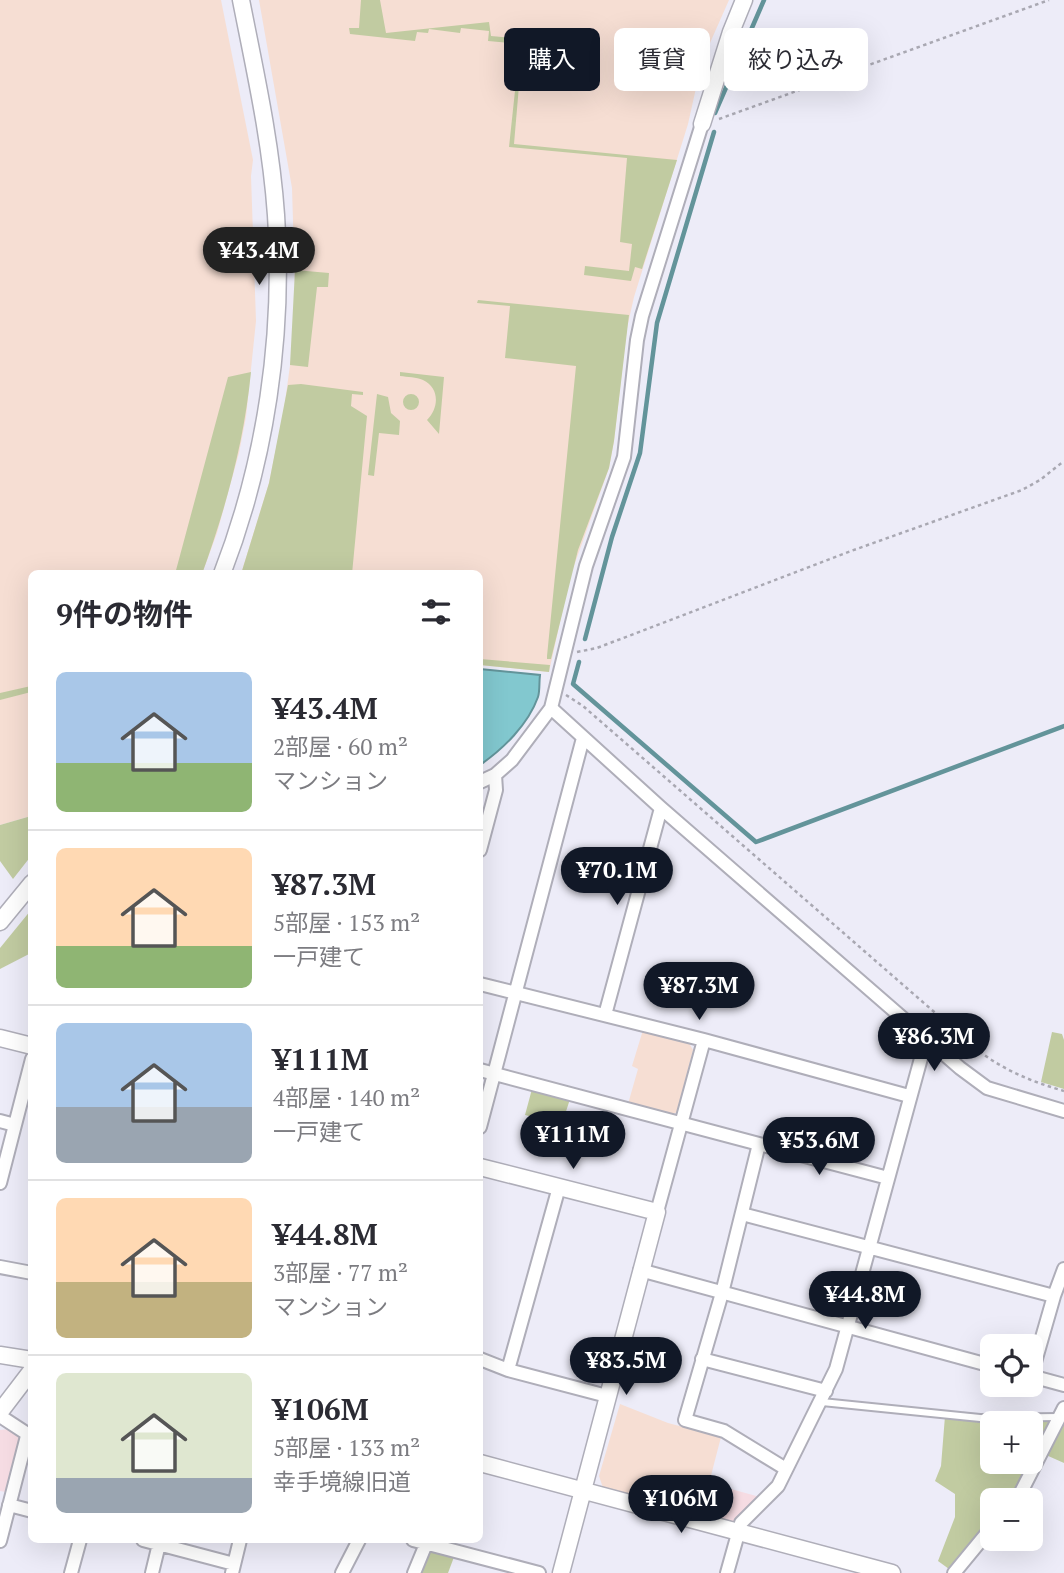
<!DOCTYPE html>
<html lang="ja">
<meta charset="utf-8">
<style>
:root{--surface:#fff;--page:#f7f7f7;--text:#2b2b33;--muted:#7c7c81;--line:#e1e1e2;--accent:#111827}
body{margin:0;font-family:"PT Serif","Noto Sans JP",serif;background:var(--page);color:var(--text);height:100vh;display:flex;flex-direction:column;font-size:26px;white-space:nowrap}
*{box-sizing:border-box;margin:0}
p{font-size:23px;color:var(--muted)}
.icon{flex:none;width:38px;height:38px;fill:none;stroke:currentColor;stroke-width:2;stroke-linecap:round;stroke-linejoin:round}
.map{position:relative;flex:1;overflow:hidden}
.details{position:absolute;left:28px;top:570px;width:455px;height:973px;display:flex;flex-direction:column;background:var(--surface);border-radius:10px;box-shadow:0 7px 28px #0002}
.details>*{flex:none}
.guide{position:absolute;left:504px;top:28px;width:455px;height:63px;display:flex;gap:14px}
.buttons{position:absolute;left:980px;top:1334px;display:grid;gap:14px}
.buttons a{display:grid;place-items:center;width:63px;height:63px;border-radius:10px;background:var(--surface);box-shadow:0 7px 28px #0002;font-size:35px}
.price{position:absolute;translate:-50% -60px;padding:0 16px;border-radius:24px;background:var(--accent);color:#fff;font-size:23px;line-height:46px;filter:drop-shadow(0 2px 4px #0008)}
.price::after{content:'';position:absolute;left:50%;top:42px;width:21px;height:16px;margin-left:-10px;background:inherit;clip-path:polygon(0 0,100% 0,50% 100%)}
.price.on{background:#222;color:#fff}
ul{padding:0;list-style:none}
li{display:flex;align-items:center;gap:21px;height:175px;padding:0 28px}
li+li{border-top:2px solid var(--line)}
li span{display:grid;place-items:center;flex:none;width:196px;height:140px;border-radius:10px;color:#555}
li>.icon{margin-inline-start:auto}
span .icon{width:84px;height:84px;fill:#fffc;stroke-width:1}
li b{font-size:30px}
h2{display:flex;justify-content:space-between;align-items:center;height:84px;padding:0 28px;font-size:30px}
.tag{padding:0 24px;border-radius:10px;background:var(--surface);box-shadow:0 7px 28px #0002;font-size:24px;line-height:63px}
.tag.on{background:var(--accent);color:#fff}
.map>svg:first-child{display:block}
.commercial{fill:#f6dce3}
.industrial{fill:#f6ded3}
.green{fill:#c1cba1}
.water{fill:#82c8cf;stroke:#63949a;stroke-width:2}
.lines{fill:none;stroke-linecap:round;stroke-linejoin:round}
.stream{stroke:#63949a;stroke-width:4.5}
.service-casing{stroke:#afaeb9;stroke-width:10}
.minor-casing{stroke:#afaeb9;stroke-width:16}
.tertiary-casing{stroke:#afaeb9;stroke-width:19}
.path{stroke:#a9a8b2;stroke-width:2.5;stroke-dasharray:3.5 3.5;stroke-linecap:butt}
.service{stroke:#fff;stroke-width:6}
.minor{stroke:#fff;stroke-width:12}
.tertiary{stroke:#fff;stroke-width:16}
</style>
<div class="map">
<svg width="1064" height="1573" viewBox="0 0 1064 1573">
<rect width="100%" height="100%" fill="#edecf8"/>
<!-- commercial -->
<path class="commercial" d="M 11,1429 L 17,1434 L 19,1440 L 6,1492 L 0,1491 L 0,1430 Z
M 709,1483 L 760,1497 L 736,1523 L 701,1514 Z"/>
<!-- industrial -->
<path class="industrial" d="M 0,0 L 221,0 L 253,160 L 251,176 L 256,321 L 246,417 L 239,453 L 217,533 L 202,574 L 32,574 L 31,816 L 0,825 Z
M 259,0 L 729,0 L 702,61 L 688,124 L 634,297 L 627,328 L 614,441 L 609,468 L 570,577 L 549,672 L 480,665 L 480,574 L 241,574 L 269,483 L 284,409 L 292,351 L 295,287 L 292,188 Z
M 643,1030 L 689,1043 L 693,1050 L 677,1112 L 671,1115 L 628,1104 L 638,1069 L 632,1066 Z
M 620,1404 L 668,1423 L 721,1437 L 701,1514 L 603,1488 L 599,1476 Z"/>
<!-- green -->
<path class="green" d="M 361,0 L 380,0 L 386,33 L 489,22 L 491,36 L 523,39 L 514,144 L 677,160 L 642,269 L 635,267 L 631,281 L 584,275 L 585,266 L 629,271 L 632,244 L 620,242 L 627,158 L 509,147 L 520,44 L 488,41 L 489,31 L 461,28 L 460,33 L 429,29 L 428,33 L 417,32 L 415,41 L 350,34 L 349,28 L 359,28 Z
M 295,270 L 329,273 L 328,287 L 317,287 L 308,367 L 290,365 Z
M 478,300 L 629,315 L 614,441 L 609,468 L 578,550 L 551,659 L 547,659 L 547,656 L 576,366 L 505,358 L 510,306 L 477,303 Z
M 251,372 C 244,442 226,508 202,574 L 175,574 L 228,377 Z
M 400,372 L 444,377 L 439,434 L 427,420 C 439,408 440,388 423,380 C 416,377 408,377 400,376 Z
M 301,384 L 363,392 L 363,395 L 352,394 L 351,406 L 367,416 L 352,574 L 241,574 L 269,483 L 288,385 Z
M403 402a8 8 0 1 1 16 0a8 8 0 1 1-16 0Z
M 377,394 L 388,397 L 391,413 L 400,421 L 399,435 L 379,433 L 374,476 L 368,475 Z
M 480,659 L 550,665 L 549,672 L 480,665 Z
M 31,686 L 31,692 L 0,700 L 0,693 Z
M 31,816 L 31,856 L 13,879 L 0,861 L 0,825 Z
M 31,910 L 31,953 L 0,969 L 0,948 Z
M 1052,1032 L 1062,1034 L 1064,1040 L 1064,1089 L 1041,1082 Z
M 532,1089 L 570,1099 L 562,1124 L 525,1115 Z
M 945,1416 L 1001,1423 L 992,1423 L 992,1461 L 1031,1461 L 1031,1423 L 1017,1423 L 1046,1421 L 1049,1423 L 1018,1492 L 1010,1500 L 992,1500 L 992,1519 L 949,1569 L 938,1561 L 955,1517 L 955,1494 L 935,1481 L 941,1466 Z
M 1064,1418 L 1064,1463 L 1046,1455 Z
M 432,1551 L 454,1557 L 448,1573 L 418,1573 L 426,1553 Z"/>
<!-- water -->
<path class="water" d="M 480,669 L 540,675 C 539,682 540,691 538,697 C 528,725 503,749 480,765 Z"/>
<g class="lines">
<!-- stream -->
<path class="stream" d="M 715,113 L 764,0
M 585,639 L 612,537 L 640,453 L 657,323 L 714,132
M 579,662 L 573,684 L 756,842 L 1064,726"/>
<defs>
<path id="service" d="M 822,1402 L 980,1418 L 1059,1417"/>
<path id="minor" d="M 551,708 L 661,808 L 960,1068 L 987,1088 L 1064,1111
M 480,782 L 495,775 L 512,760 L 551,708 L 586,566 L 624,457 L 637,340 L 642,316 L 702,124
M 480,850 L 496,790 L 495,775
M 480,984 L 704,1040 L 909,1096
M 605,1015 L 661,808
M 480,1070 L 759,1144 L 722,1293 L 685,1420 L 724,1431 L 786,1469
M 0,1121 L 15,1125
M 480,1127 L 583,738
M 759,1144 L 888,1178
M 0,1183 L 32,1059
M 657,1212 L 704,1040
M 742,1214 L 1054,1296
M 0,1267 L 32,1273
M 640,1270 L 992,1366
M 480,1359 L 508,1370 L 607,1396
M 702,1359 L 826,1391
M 508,1370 L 559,1187
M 1031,1376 L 1054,1296 L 1064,1269
M 1031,1376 L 1064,1385
M 0,1416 L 32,1437
M 1017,1500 L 1064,1408
M 9,1505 L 32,1511
M 143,1540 L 234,1564
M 413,1540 L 539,1573
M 0,1541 L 27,1436
M 71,1573 L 80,1540
M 152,1573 L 159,1544
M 232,1573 L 240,1540
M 342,1573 L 359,1540
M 414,1573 L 426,1544
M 727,1573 L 741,1523 L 778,1486 L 836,1369 L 926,1040
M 954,1573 L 992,1527"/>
<path id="tertiary" d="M 702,124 L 731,32 L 744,0
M 222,574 C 266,460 284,336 276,215 C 271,142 255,71 241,0
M 0,922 L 32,883
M 0,1038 L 32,1046
M 480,1167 L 657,1212 L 561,1573
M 0,1355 L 32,1360
M 0,1412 L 32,1370
M 480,1463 L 892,1573"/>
</defs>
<!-- service casing -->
<use href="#service" class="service-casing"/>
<!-- minor casing -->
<use href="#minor" class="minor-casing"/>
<!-- tertiary casing -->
<use href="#tertiary" class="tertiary-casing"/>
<!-- path -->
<path class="path" d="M 719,119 L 1049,0
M 577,652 L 597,648 L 851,551 L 1022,490 L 1040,480 L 1064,461
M 566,695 L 583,706 L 979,1051 C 1005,1071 1033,1082 1064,1091"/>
<!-- service -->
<use href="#service" class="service"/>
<!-- minor -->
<use href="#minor" class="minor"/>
<!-- tertiary -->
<use href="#tertiary" class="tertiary"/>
</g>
</svg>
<div class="buttons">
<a><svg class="icon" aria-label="locate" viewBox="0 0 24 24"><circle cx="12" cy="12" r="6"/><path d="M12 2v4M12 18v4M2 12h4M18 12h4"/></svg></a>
<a>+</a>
<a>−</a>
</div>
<b class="price on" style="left:259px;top:287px">¥43.4M</b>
<b class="price" style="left:617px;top:907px">¥70.1M</b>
<b class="price" style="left:699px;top:1022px">¥87.3M</b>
<b class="price" style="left:934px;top:1073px">¥86.3M</b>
<b class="price" style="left:573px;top:1171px">¥111M</b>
<b class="price" style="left:819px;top:1177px">¥53.6M</b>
<b class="price" style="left:865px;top:1331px">¥44.8M</b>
<b class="price" style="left:626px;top:1397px">¥83.5M</b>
<b class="price" style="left:681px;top:1535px">¥106M</b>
<div class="guide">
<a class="tag on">購入</a>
<a class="tag">賃貸</a>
<a class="tag">絞り込み</a>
</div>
<section class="details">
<h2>9件の物件<svg class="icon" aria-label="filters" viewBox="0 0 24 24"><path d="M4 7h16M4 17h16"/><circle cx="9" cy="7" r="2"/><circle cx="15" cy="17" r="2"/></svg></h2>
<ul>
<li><span style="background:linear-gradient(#a9c7e8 65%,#8fb573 0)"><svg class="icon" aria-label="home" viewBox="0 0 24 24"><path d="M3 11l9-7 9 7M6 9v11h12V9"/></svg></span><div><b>¥43.4M</b><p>2部屋 · 60 m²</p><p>マンション</p></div></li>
<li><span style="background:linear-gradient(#ffd9b3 70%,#8fb573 0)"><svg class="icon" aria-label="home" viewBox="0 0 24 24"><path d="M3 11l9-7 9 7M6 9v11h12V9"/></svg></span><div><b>¥87.3M</b><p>5部屋 · 153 m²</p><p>一戸建て</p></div></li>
<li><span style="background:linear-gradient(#a9c7e8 60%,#9aa5b1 0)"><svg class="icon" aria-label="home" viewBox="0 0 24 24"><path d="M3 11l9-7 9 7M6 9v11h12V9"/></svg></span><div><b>¥111M</b><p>4部屋 · 140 m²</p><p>一戸建て</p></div></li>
<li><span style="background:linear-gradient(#ffd9b3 60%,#c2b280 0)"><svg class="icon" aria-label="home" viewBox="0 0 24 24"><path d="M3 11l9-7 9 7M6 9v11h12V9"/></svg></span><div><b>¥44.8M</b><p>3部屋 · 77 m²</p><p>マンション</p></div></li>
<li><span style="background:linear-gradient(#dfe7d0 75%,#9aa5b1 0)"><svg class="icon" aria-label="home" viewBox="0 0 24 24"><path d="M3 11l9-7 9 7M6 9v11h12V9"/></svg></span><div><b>¥106M</b><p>5部屋 · 133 m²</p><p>幸手境線旧道</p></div></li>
</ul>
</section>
</div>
